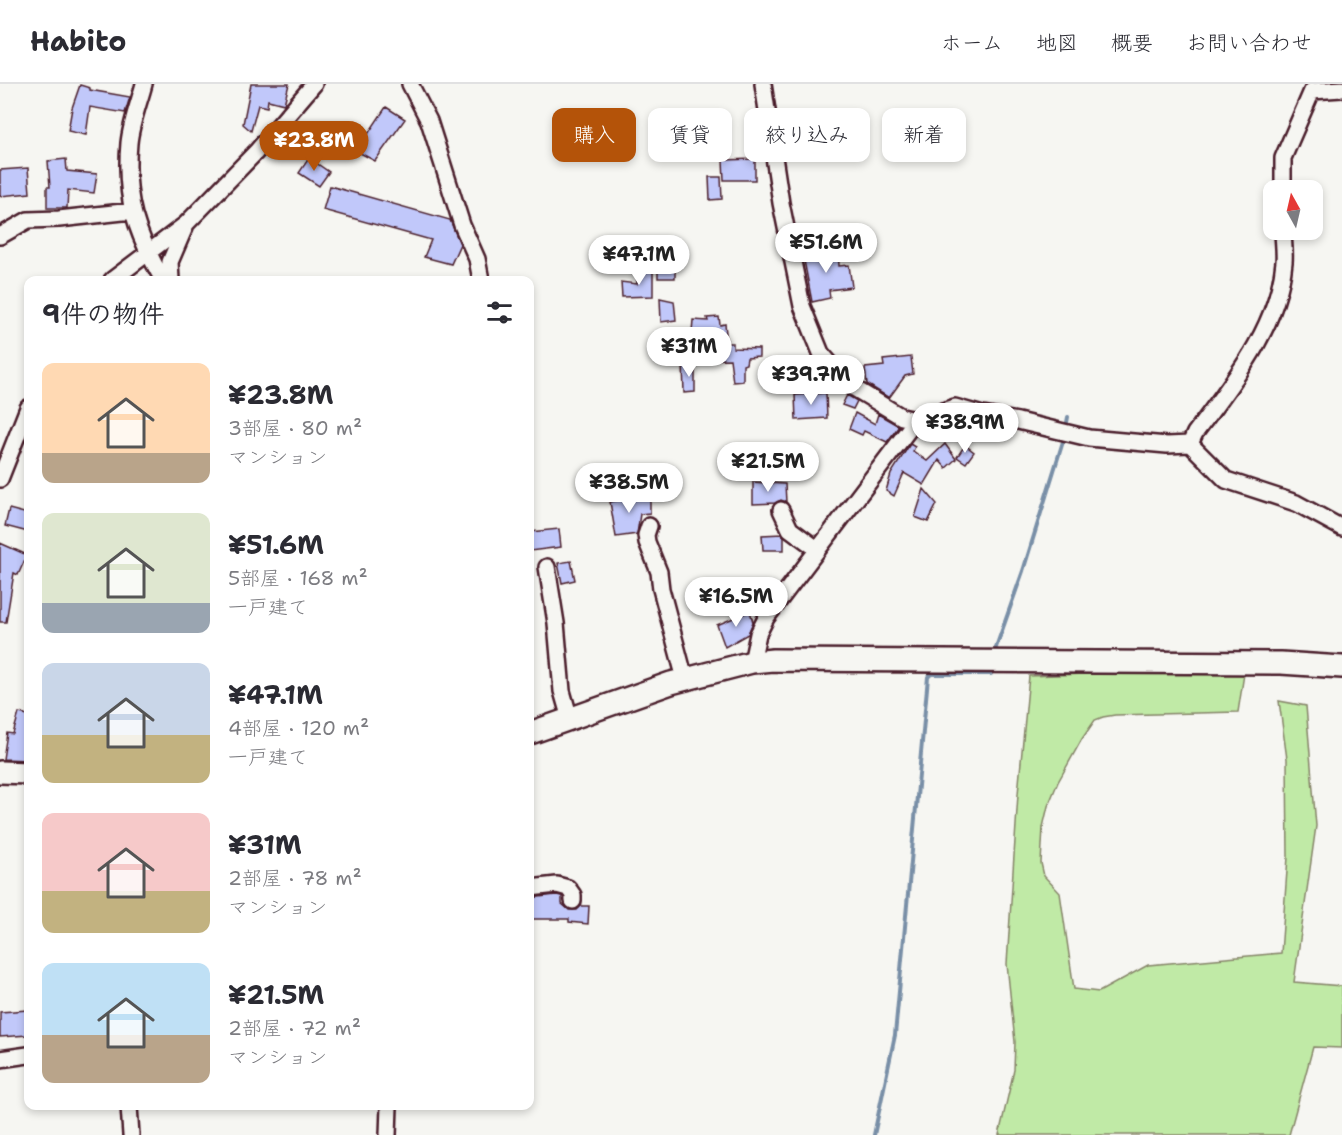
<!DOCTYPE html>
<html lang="ja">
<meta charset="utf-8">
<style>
:root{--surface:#fff;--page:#f2f2f3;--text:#2b2b33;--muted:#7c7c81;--line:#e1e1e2;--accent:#b45309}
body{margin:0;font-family:"Shantell Sans","Klee One",sans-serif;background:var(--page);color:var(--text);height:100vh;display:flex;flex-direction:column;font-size:22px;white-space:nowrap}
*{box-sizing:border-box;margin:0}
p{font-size:20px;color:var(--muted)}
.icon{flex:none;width:33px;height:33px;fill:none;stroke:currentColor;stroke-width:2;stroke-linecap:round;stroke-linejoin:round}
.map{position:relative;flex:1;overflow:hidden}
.panel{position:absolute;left:24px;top:192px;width:510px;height:834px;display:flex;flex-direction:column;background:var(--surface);border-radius:12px;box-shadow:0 3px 9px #0003}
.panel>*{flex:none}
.top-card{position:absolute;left:552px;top:24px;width:570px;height:54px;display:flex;gap:12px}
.needle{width:39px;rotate:352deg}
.controls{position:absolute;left:1263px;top:96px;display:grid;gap:12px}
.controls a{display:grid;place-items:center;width:60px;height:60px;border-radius:12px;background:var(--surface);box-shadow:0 3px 9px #0003;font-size:30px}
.price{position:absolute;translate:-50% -51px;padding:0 14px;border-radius:21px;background:#fff;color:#222;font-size:20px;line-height:39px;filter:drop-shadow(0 2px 3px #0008)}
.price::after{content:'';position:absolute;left:50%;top:36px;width:18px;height:14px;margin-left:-9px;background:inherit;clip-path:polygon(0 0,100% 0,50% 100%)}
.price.selected{background:var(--accent);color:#fff}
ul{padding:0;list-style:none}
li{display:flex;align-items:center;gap:18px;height:150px;padding:0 18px}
li span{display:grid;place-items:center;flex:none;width:168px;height:120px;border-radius:12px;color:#555}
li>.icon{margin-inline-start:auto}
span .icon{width:72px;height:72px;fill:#fffc;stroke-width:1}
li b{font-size:26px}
h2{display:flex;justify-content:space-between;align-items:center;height:72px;padding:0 18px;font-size:26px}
.chip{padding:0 21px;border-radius:12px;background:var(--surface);box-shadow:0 3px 9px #0003;font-size:21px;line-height:54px}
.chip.selected{background:var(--accent);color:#fff}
header{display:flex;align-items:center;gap:36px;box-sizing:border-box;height:84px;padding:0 30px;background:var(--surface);border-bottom:2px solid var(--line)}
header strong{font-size:28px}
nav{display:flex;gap:33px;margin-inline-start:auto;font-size:21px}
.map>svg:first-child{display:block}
.green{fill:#c0eaa6;stroke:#858468;stroke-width:1.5}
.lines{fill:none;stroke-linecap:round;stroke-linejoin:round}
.stream{stroke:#798fa7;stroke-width:4}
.building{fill:#c1c8fa;stroke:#4a1f2b;stroke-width:1.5}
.street-casing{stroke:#4a1f2b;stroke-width:20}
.secondary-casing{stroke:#4a1f2b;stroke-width:26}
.street{stroke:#f6f6f2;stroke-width:15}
.secondary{stroke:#f6f6f2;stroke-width:21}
</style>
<header>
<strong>Habito</strong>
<nav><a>ホーム</a><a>地図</a><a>概要</a><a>お問い合わせ</a></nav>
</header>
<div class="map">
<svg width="1342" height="1051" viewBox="0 0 1342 1051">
<rect width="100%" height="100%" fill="#f6f6f2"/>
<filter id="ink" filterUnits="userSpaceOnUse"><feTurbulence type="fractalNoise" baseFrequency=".0167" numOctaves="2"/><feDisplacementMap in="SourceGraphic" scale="12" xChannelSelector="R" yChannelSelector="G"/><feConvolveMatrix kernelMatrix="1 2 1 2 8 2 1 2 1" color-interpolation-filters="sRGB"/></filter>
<g filter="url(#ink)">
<!-- green -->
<path class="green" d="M 1198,586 L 1244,590 L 1238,628 L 1115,631 L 1103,633 L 1095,636 L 1082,655 L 1058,698 L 1048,722 L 1043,743 L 1041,779 L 1044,792 L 1060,809 L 1074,905 L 1099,908 L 1148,881 L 1281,869 L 1288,773 L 1287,675 L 1279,617 L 1306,622 L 1316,742 L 1294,898 L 1342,902 L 1342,964 L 1313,963 L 1289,1051 L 999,1051 L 1014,986 L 1015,958 L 1007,880 L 1018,710 L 1029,592 Z"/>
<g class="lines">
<!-- stream -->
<path class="stream" d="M 1066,344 L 1068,333
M 994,569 L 1023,487 L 1065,351
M 874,1051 L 895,951 L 928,593 L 931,590 L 991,590 L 992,583"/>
</g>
<!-- building -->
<path class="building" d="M 251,0 L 289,0 L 284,20 L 268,16 L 267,23 L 258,21 L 251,47 L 243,40 Z
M 80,1 L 90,4 L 90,6 L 130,13 L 125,29 L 90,23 L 86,51 L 68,47 L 72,24 Z
M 386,23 L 405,35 L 375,77 L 345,61 L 356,43 L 368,50 Z
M 309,74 L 329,88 L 319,102 L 299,89 Z
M 66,75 L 67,87 L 97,90 L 94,109 L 68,106 L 67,124 L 47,124 L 47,103 L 50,103 L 48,77 Z
M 755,75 L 755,96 L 724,96 L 723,76 Z
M 28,84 L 30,109 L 0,112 L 0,86 Z
M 709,93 L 721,93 L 722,115 L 710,116 Z
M 330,102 L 450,136 L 460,160 L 451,180 L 424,173 L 431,156 L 323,126 Z
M 838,164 L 839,182 L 849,181 L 852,203 L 829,206 L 830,214 L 812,218 L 803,171 Z
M 675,178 L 675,194 L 658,194 L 658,179 Z
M 637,187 L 653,187 L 653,212 L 622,213 L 621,198 L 637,200 Z
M 660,214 L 674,217 L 676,236 L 661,238 Z
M 719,233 L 720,241 L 725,240 L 727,259 L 733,259 L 733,264 L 759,265 L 759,273 L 747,274 L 746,280 L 743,281 L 743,297 L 733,298 L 730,275 L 700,276 L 697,248 L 692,248 L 693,236 L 708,237 L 707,234 Z
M 911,273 L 913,290 L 905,292 L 889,314 L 867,300 L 865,284 L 884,282 L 883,276 Z
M 683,279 L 695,280 L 695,308 L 684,309 Z
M 826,309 L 827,334 L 796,336 L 795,311 Z
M 847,311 L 857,317 L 853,325 L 842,321 Z
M 855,329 L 875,340 L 878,330 L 899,342 L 887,358 L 864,347 L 862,351 L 849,345 Z
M 953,334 L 957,343 L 948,349 L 934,340 Z
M 959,334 L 977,340 L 980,343 L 967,350 L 957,335 Z
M 910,360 L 915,363 L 913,367 L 927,377 L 945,360 L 956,375 L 946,384 L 939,376 L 924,401 L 904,389 L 894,412 L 886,407 L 891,390 Z
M 965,361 L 974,368 L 966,379 L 957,373 Z
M 753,398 L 785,400 L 786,418 L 781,416 L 775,419 L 753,420 Z
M 924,405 L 937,420 L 928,438 L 915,433 Z
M 650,410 L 650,429 L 640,430 L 637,450 L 616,453 L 610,418 Z
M 9,425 L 28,430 L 28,448 L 5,442 Z
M 559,445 L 561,463 L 530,467 L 530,448 Z
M 782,450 L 784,453 L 784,466 L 763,466 L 762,451 Z
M 0,459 L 27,471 L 18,491 L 14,489 L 6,538 L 0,538 Z
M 571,477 L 575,496 L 562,499 L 558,479 Z
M 750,527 L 753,538 L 748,550 L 725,563 L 717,541 Z
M 19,629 L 28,631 L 28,676 L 3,675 L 7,649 L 13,650 Z
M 556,811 L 562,812 L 562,820 L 569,826 L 577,826 L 581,822 L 589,822 L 588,840 L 569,838 L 569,835 L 530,835 L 530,814 Z
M 28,926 L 28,951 L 0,953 L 0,928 Z"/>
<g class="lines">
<defs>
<path id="street" d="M 144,0 C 139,19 131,39 129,59 C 124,115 136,149 163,196
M 410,0 L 429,37 L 462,141 L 477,175 L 481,196
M 763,0 L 781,119 L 802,222 L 821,269 L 849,301 L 902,333 L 916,336 L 955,323 L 983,331 L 1018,337 L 1089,354 L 1167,361 L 1190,360 L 1226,396 L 1296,419 L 1342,444
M 1283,106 L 1283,74 L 1312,7 L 1342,5
M 0,152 L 28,136 L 59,135 L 132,127
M 112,196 L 186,140 L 256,68 L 314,0
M 171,196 L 170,178 L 185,143
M 1190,360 L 1195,349 C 1233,298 1278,244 1284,178 C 1285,167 1283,156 1283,146
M 0,395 L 28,324
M 781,426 L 790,445 L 817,465
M 649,442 L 646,451 L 647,458 L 659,488 L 661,505 L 685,595
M 547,483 L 556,539 L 562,607 L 570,635
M 752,578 L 758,550 L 766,534 L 916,336
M 530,804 L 557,801 L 568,804 L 573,811 L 573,817
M 0,975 L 28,971
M 129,1022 L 131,1051
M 388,1051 L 389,1022"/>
<path id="secondary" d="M 530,649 L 671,599 L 752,578 L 773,576 L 1281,579 L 1342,583
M 0,688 L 28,689"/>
</defs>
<!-- street casing -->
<use href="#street" class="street-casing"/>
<!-- secondary casing -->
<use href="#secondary" class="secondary-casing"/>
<!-- street -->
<use href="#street" class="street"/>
<!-- secondary -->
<use href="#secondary" class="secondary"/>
</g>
</g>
</svg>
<div class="controls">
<a><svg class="needle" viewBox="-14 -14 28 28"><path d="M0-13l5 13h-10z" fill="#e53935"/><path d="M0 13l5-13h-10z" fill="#7c7c81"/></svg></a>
</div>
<b class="price selected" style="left:314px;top:88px">¥23.8M</b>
<b class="price" style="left:826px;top:190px">¥51.6M</b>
<b class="price" style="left:639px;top:202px">¥47.1M</b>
<b class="price" style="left:689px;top:294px">¥31M</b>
<b class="price" style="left:811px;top:322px">¥39.7M</b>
<b class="price" style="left:965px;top:370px">¥38.9M</b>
<b class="price" style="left:768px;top:409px">¥21.5M</b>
<b class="price" style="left:629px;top:430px">¥38.5M</b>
<b class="price" style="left:736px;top:544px">¥16.5M</b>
<div class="top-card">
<a class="chip selected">購入</a>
<a class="chip">賃貸</a>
<a class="chip">絞り込み</a>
<a class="chip">新着</a>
</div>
<section class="panel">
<h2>9件の物件<svg class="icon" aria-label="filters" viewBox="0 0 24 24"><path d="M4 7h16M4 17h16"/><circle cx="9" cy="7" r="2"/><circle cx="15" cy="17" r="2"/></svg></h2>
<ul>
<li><span style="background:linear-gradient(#ffd9b3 75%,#b9a48a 0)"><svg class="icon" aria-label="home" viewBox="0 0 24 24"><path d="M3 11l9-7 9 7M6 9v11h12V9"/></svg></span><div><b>¥23.8M</b><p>3部屋 · 80 m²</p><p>マンション</p></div></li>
<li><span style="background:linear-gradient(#dfe7d0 75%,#9aa5b1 0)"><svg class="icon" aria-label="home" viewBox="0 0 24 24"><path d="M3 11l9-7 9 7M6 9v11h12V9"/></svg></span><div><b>¥51.6M</b><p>5部屋 · 168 m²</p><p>一戸建て</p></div></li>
<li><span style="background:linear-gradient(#c9d6e8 60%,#c2b280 0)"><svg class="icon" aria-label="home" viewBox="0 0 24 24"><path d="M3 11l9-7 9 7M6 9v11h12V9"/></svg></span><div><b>¥47.1M</b><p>4部屋 · 120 m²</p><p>一戸建て</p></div></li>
<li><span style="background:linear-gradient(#f6c9c9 65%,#c2b280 0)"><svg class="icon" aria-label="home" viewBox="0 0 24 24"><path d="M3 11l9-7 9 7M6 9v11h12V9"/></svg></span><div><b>¥31M</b><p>2部屋 · 78 m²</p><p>マンション</p></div></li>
<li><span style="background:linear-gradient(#bfe0f5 60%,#b9a48a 0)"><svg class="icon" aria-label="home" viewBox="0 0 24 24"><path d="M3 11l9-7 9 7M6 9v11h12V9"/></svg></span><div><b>¥21.5M</b><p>2部屋 · 72 m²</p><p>マンション</p></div></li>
</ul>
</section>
</div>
